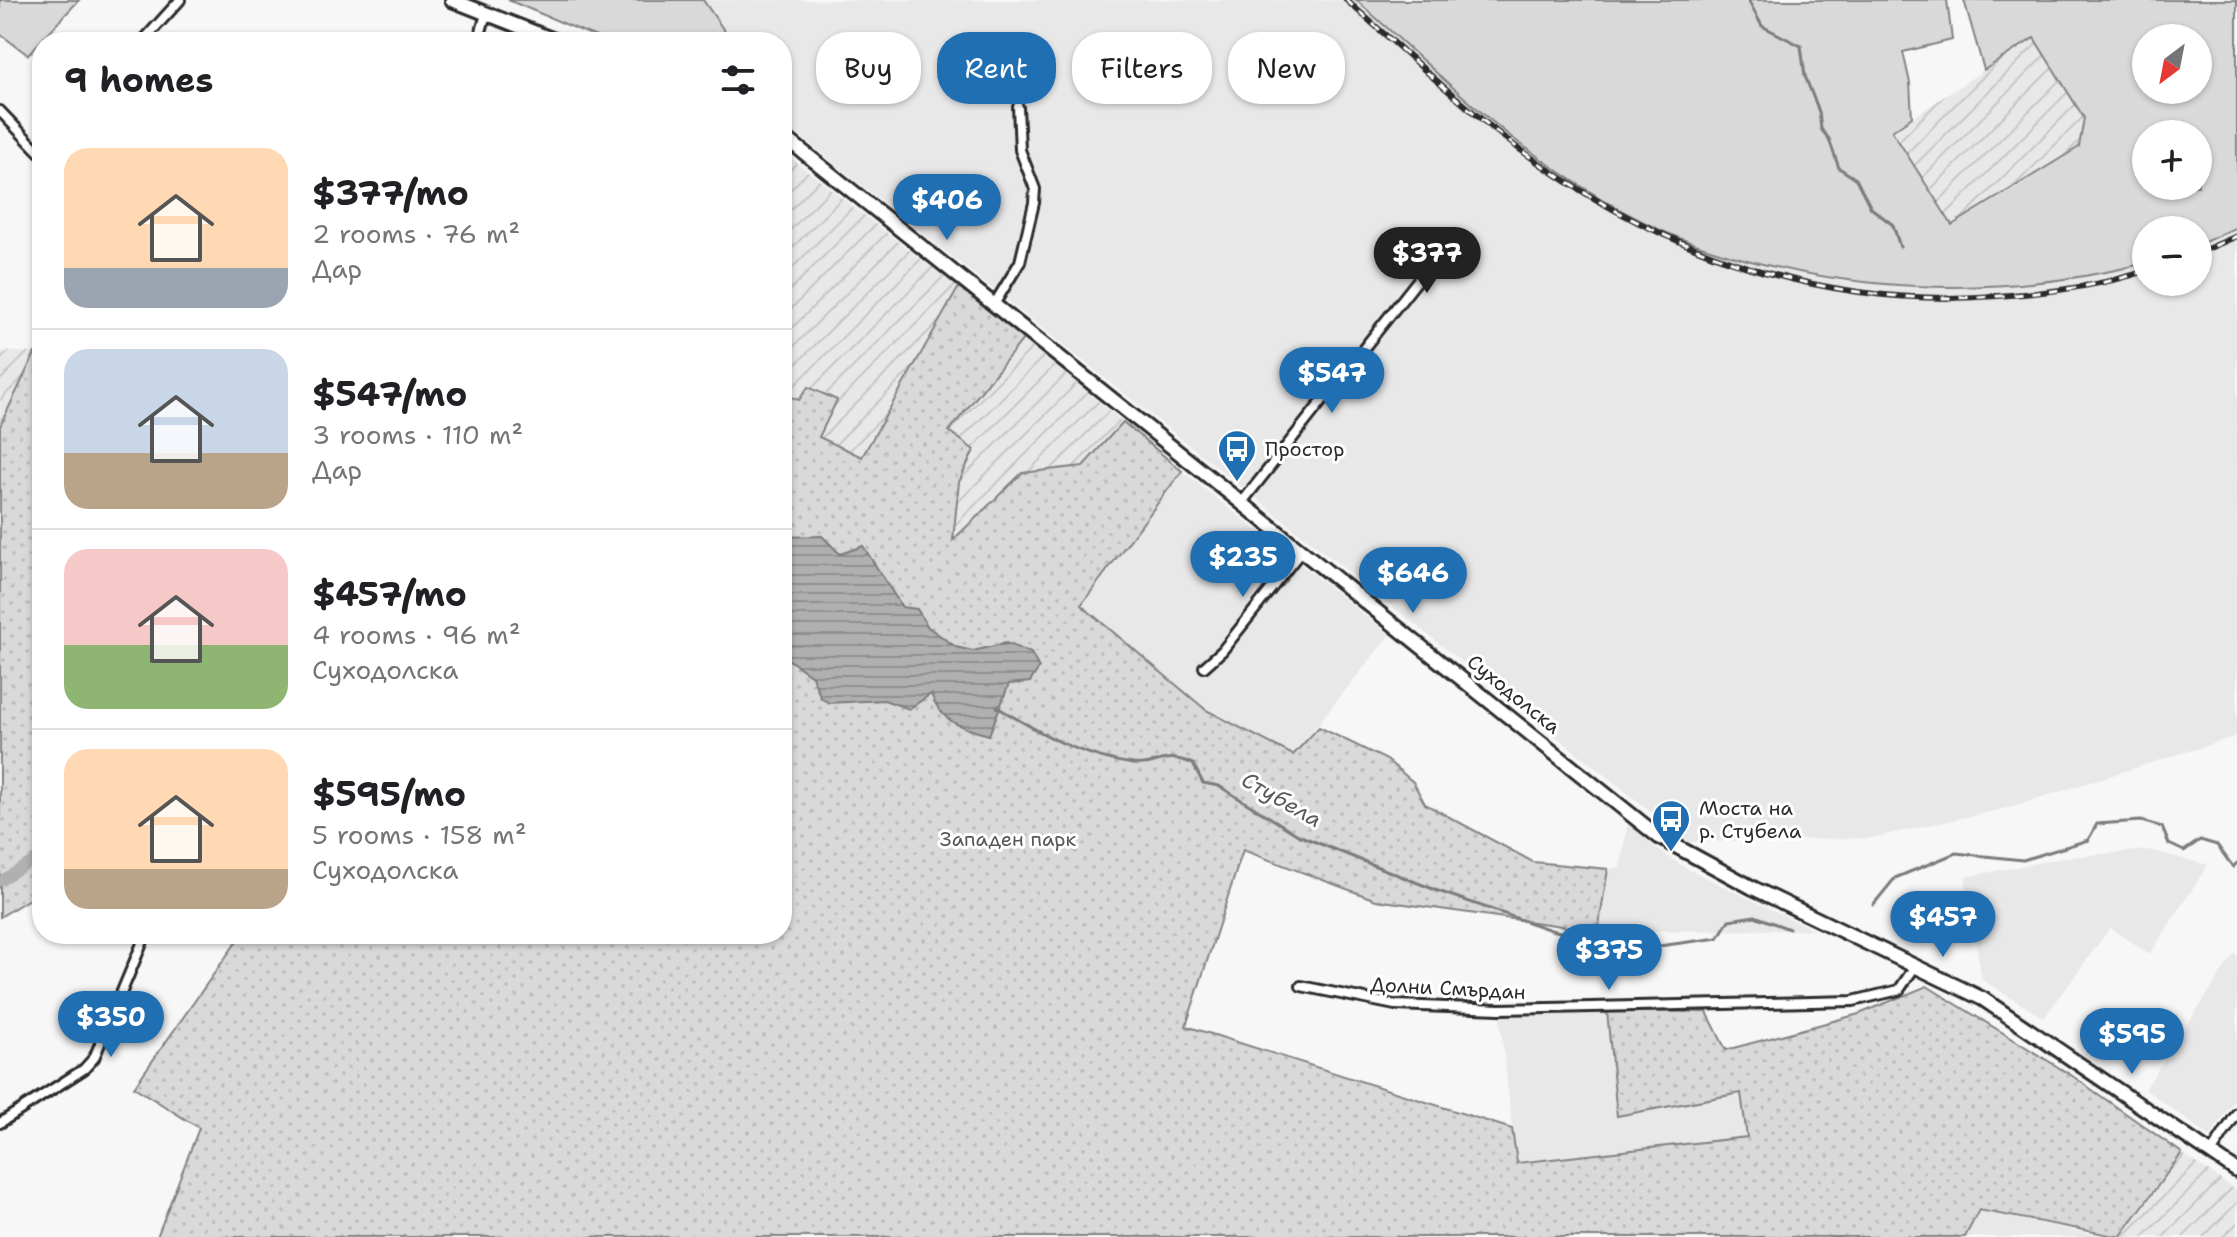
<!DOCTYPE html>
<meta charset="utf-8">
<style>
:root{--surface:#fff;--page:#f2f2f2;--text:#202124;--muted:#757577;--line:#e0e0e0;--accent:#1f6fb2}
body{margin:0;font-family:"Shantell Sans",sans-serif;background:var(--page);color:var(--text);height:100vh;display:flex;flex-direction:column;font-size:30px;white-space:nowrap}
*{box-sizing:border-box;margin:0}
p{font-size:26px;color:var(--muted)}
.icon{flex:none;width:44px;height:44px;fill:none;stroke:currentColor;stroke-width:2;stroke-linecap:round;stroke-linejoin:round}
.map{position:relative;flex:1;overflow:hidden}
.drawer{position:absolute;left:32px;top:32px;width:760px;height:912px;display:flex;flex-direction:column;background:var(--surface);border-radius:32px;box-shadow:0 2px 6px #0004}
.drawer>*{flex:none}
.top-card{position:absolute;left:816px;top:32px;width:760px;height:72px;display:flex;gap:16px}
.needle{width:52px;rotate:212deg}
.fabs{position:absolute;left:2132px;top:24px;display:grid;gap:16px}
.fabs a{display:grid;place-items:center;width:80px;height:80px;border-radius:50%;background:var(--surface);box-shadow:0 2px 6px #0004;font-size:40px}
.price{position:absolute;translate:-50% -68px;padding:0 18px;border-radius:28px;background:var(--accent);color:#fff;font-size:26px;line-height:52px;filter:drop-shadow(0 2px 4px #0008)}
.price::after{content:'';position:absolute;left:50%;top:48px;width:24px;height:18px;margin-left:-12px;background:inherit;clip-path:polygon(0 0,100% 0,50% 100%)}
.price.selected{background:#222;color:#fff}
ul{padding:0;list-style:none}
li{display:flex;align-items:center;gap:24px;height:200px;padding:0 32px}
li+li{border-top:2px solid var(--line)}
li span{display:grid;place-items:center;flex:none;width:224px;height:160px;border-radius:24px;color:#555}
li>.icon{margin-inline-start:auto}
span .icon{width:96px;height:96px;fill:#fffc;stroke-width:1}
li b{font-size:34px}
h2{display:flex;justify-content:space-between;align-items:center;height:96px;padding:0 32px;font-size:34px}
.chip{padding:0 28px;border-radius:32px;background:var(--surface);box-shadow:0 2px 6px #0004;font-size:28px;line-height:72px}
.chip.selected{background:var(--accent);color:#fff}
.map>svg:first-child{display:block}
.built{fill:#e8e8e8}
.industrial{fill:url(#industrial-furrows)}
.grass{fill:#d9d9d9;stroke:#828282;stroke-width:2;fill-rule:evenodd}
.park{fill:url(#park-dots);stroke:#828282;stroke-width:2}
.water{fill:url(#water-rules);stroke:#7b7b7b;stroke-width:2}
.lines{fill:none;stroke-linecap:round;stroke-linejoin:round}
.stream{stroke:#7b7b7b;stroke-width:3}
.canal{stroke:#b0b0b0;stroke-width:10}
.street-casing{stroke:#2b2b2b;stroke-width:14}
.secondary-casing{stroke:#2b2b2b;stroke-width:18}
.street{stroke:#fff;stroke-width:8}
.secondary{stroke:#fff;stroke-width:12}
.rail-casing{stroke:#2b2b2b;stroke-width:6}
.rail{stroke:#fff;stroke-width:3;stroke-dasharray:9;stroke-linecap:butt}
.labels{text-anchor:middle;stroke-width:6;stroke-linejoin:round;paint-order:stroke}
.poi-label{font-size:20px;fill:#2b2b2b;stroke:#fff;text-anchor:start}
.street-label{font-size:20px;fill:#2b2b2b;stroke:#fff}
.park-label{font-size:20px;fill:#565656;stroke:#fff}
.water-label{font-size:22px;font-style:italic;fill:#5a5a5a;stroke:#fff}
</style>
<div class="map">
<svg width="2237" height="1237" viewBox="0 0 2237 1237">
<defs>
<pattern id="industrial-furrows" width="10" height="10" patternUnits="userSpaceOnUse" patternTransform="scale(2)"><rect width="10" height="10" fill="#e8e8e8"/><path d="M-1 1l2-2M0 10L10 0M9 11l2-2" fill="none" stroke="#c7c7c7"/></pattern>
<pattern id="park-dots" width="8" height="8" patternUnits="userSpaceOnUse" patternTransform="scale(2)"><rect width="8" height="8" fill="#d9d9d9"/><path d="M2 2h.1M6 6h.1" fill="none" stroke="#bababa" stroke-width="1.8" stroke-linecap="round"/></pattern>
<pattern id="water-rules" width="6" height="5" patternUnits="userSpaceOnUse" patternTransform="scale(2)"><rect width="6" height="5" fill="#b0b0b0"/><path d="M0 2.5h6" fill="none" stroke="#8f8f8f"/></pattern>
</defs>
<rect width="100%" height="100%" fill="#f7f7f7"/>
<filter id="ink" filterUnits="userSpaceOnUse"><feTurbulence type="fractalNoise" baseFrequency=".0125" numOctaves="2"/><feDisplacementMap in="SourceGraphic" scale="16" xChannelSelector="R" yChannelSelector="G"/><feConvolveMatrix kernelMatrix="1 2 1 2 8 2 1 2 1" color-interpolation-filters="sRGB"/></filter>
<g filter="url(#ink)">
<!-- built -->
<path class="built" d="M 703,0 L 1356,0 L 1511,136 L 1603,197 L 1696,244 L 1760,264 L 1826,277 L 1907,287 L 2004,286 L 2146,263 L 2146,282 L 2198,282 L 2198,245 L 2237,227 L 2237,736 L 2007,808 L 1871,838 L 1689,842 L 782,122 L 782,42 L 732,42 Z
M 1182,471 L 1390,635 L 1293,755 L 1206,710 L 1081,605 Z
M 1628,823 L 1661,852 L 1686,868 L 1814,930 L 1598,931 L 1608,869 L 1620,868 Z
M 2149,850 L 2208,865 L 2150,954 L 2110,928 L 2044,1018 L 1982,980 L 1965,877 L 2068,857 Z
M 2234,954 L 2237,956 L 2237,1095 L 2210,1137 L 2145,1089 Z
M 1499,1011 L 1607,1011 L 1617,1116 L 1742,1093 L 1747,1137 L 1516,1163 Z
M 1979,1210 L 2105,1237 L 1965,1237 Z"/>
<!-- industrial -->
<path class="industrial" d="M 2034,37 L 2084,118 L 2079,147 L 1952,226 L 1892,131 Z
M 782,151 L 923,261 L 960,285 L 862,457 L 819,437 L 836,400 L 799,400 L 782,393 Z
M 1024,338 L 1123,422 L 1083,466 L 1022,473 L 953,541 L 959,482 L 974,450 L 949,431 Z
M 0,351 L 35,353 L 0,426 Z
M 2182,1153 L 2237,1191 L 2237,1237 L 2120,1237 Z"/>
<!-- grass -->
<path class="grass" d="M 0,0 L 79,0 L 28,55 L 0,34 Z
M 508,0 L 703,0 L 732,42 L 608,42 Z
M 1356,0 L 1947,0 L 1952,40 L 1903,52 L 1910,83 L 1912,117 L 1892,131 L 1952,225 L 2079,147 L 2084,118 L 2034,38 L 1984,70 L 1964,0 L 2237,0 L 2237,227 L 2198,245 L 2198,230 L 2146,230 L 2146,263 C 2000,300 1841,294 1698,245 C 1633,223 1565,178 1510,136 C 1457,94 1407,45 1356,0 ZM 2146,38 L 2198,38 L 2198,90 L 2146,90 ZM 2146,134 L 2198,134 L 2198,186 L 2146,186 Z"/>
<!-- park -->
<path class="park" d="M 960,285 L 1024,338 L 949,431 L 974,450 L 959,482 L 953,540 L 1022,473 L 1083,466 L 1123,422 L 1182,471 L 1081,605 L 1206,710 L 1293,755 L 1319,727 L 1387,760 L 1413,782 L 1425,804 L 1533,862 L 1608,869 L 1598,931 L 1376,900 L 1243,850 L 1186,1026 L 1512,1129 L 1517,1163 L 1747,1137 L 1741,1093 L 1617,1116 L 1607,1011 L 1707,1012 L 1726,1050 L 1859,1014 L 1927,986 L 2071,1075 L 2182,1153 L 2120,1237 L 1979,1210 L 1965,1237 L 157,1237 L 199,1128 L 134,1087 L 242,934 L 782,934 L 782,393 L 799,400 L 808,387 L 837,400 L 819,437 L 862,457 Z
M 42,352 L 42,891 L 0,917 L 0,426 L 35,353 Z"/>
<!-- water -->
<path class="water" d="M 822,536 L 840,554 L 863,546 L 902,607 L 917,609 L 928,627 L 956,647 L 973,651 L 1006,643 L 1031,653 L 1039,668 L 1030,682 L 1009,684 L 989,735 C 961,728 941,722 931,694 L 909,709 L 884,700 L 829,703 L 821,698 L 812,676 L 782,655 L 782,537 Z"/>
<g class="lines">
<!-- stream -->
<path class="stream" d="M 1748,0 L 1762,26 L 1801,46 L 1805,76 L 1819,112 L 1821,129 L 1829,139 L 1839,168 L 1856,179 L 1871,208 L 1893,225 L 1900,247
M 997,707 C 1041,734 1082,757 1133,764 C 1160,767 1162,750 1193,764 L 1203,783 L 1219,786 L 1298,835 L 1438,891 L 1551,930 L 1637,949 L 1718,938 L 1729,920 L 1755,916 L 1789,929
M 1873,905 L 1895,878 L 1956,853 L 2023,860 L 2088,840 L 2097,824 L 2141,821 L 2162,827 L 2169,844 L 2184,851 L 2200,840 L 2217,845 L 2233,867 L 2237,863"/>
<!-- canal -->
<path class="canal" d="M 0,881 L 42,855"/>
<defs>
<path id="street" d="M 142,42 L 180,0
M 478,42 L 486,14
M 0,111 L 42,155
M 995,303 L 1020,262 L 1034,203 L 1035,189 L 1020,150 L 1018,107
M 1243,501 L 1432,262
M 1204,667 L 1222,651 L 1302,550
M 1301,986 L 1395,1005 L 1500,1009 L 1853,1001 L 1899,990 L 1916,965
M 0,1123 L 84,1069 L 94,1058 L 146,934
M 2211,1153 L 2237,1113"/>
<path id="secondary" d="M 452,0 L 559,42
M 782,135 L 1659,837 L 1753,888 L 1983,999 L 2237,1171"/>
</defs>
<!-- street casing -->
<use href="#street" class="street-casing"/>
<!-- secondary casing -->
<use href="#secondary" class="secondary-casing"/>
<!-- street -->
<use href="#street" class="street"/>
<!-- secondary -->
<use href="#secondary" class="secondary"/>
<defs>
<path id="rail" d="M 1346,0 C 1399,46 1451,96 1506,139 C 1635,238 1785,298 1948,298 C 2014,297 2083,291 2146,271
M 2198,253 L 2237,236"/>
</defs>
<!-- rail casing -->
<use href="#rail" class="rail-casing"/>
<!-- rail -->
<use href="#rail" class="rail"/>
</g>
</g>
<!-- icons -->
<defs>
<symbol id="bus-pin" viewBox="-11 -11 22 30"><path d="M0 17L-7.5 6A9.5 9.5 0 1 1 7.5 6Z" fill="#1f6fb2" stroke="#fff"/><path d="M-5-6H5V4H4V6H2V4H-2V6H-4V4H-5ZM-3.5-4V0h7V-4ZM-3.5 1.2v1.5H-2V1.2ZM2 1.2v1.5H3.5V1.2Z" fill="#fff"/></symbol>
</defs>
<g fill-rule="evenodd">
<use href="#bus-pin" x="1215" y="427" width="44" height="60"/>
<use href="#bus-pin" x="1649" y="797" width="44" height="60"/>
</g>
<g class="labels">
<!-- poi labels -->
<g class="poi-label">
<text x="1265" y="456">Простор</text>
<text x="1699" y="815">Моста на<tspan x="1699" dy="23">р. Стубела</tspan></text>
</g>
<!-- street labels -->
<g class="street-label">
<text transform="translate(1514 694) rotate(39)" y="7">Суходолска</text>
<text transform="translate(1448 988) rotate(3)" y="7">Долни Смърдан</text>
</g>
<!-- park labels -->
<g class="park-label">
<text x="1008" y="846">Западен парк</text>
</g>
<!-- water labels -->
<g class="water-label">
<text transform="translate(1282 799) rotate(30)" y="8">Стубела</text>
</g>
</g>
</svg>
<div class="fabs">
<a><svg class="needle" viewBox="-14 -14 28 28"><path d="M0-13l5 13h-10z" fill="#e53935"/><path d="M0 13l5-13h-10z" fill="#757577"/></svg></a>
<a>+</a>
<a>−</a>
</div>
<b class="price" style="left:947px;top:242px">$406</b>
<b class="price selected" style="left:1427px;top:295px">$377</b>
<b class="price" style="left:1332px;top:415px">$547</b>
<b class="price" style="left:1243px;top:599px">$235</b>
<b class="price" style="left:1413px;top:615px">$646</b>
<b class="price" style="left:1943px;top:959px">$457</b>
<b class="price" style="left:1609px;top:992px">$375</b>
<b class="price" style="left:111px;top:1059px">$350</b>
<b class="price" style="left:2132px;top:1076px">$595</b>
<div class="top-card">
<a class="chip">Buy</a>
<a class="chip selected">Rent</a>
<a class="chip">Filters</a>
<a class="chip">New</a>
</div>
<section class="drawer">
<h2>9 homes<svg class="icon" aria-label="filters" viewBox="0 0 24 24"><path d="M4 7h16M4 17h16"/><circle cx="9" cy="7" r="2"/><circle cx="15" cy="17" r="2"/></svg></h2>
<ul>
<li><span style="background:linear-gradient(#ffd9b3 75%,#9aa5b1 0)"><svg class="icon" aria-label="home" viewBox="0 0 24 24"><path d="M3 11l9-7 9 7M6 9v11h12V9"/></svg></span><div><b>$377/mo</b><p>2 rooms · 76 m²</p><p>Дар</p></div></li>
<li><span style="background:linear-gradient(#c9d6e8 65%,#b9a48a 0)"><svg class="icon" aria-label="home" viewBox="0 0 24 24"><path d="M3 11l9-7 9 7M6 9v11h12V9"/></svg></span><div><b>$547/mo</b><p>3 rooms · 110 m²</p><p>Дар</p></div></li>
<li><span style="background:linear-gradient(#f6c9c9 60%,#8fb573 0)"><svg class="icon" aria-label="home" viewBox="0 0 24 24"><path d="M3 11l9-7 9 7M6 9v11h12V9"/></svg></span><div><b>$457/mo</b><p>4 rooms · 96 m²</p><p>Суходолска</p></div></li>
<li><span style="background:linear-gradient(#ffd9b3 75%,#b9a48a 0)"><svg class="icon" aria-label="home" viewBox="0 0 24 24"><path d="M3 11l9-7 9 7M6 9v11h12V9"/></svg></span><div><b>$595/mo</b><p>5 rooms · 158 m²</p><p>Суходолска</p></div></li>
</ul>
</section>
</div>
